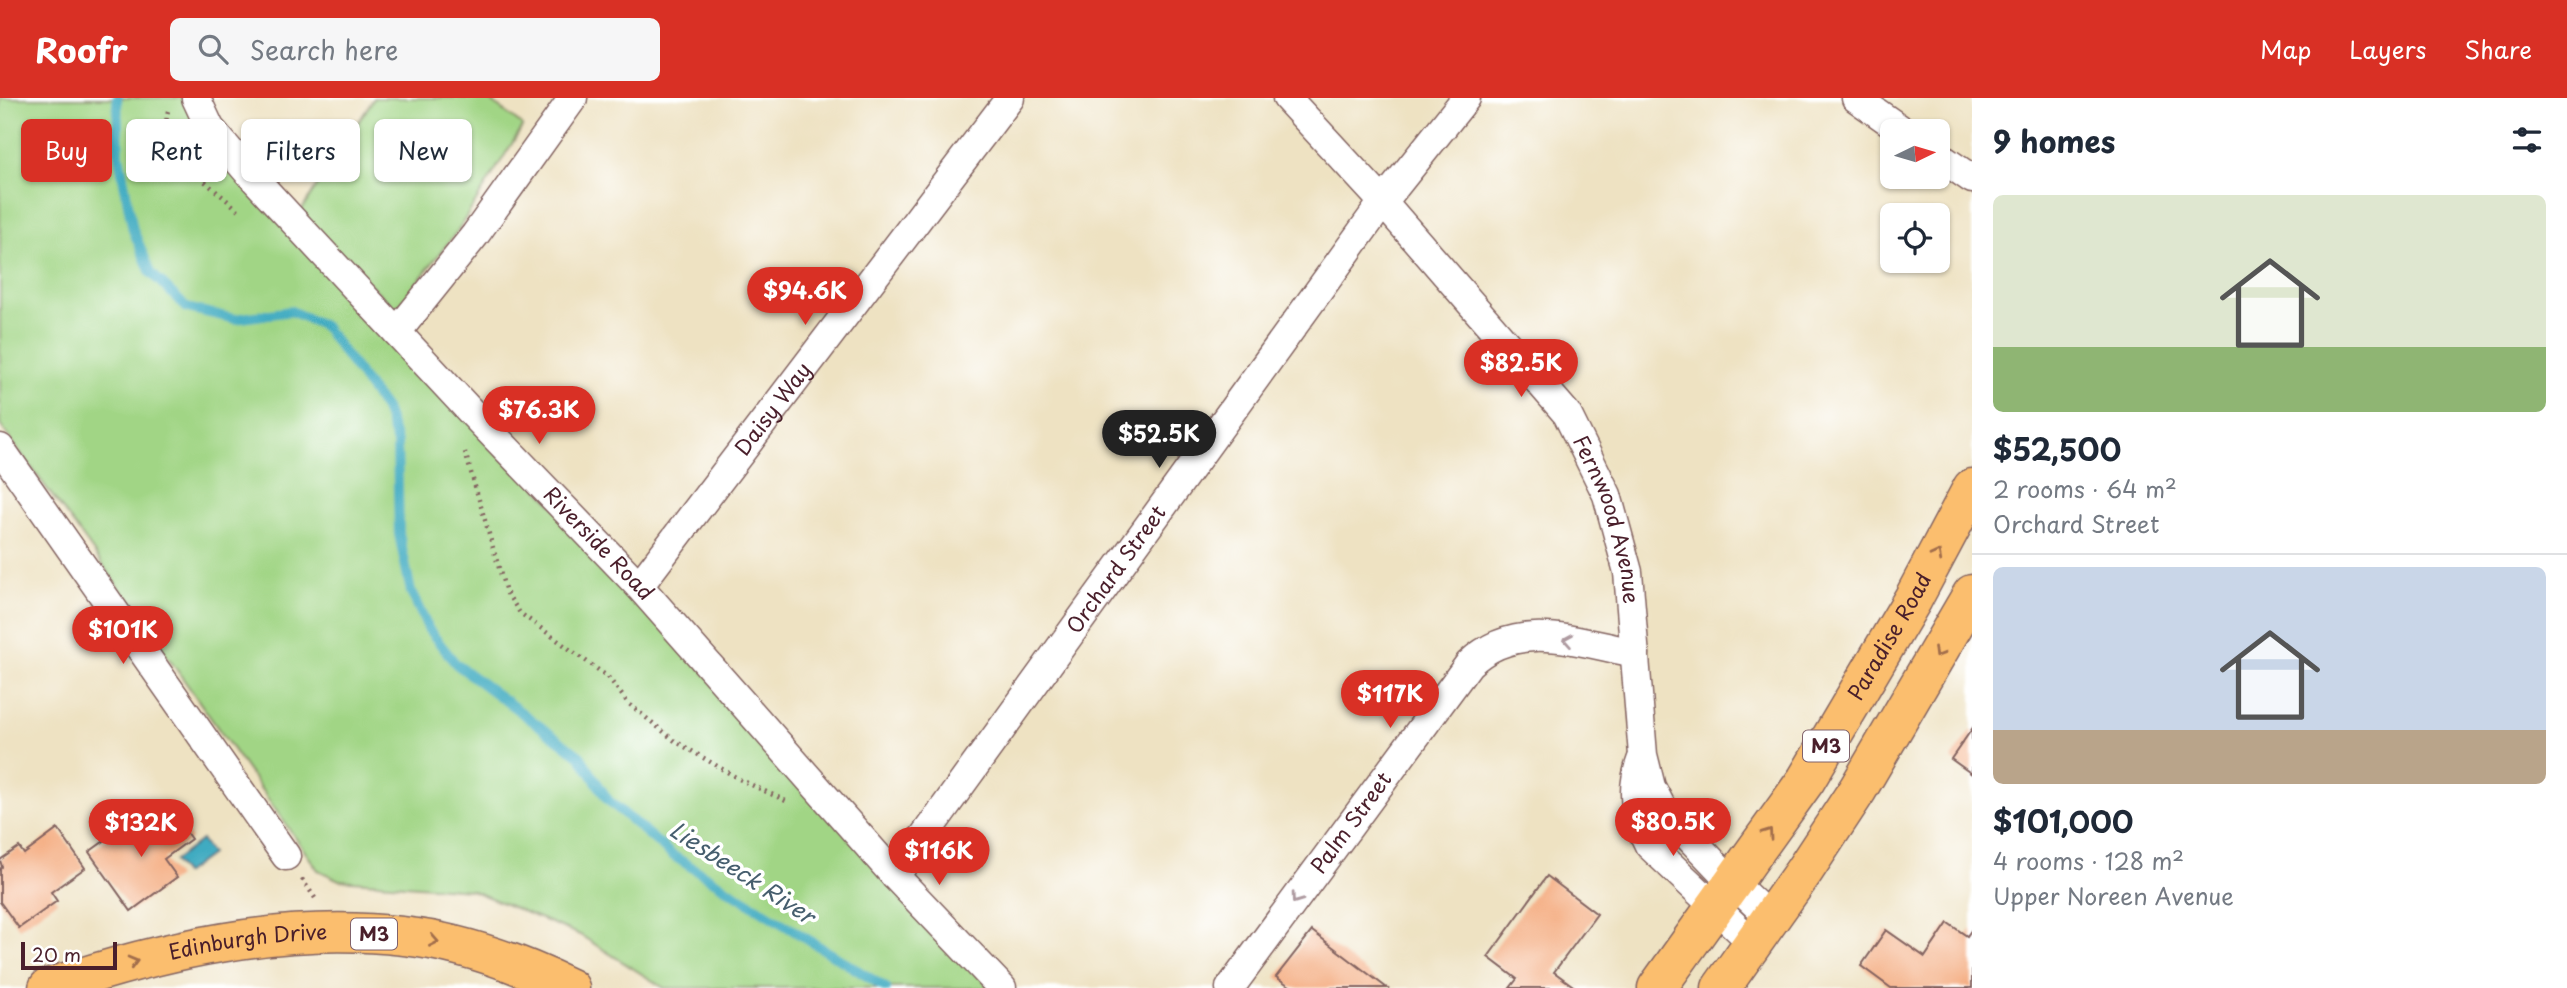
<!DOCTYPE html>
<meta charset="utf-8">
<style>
:root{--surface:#fff;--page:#f6f6f7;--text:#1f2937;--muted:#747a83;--line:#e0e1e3;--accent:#d93025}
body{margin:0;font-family:"Playpen Sans",sans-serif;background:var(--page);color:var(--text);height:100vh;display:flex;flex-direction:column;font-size:26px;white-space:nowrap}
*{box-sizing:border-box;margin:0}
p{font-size:23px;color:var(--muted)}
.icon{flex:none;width:38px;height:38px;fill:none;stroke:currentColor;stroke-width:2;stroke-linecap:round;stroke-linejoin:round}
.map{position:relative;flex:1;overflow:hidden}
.side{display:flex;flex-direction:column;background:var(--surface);width:595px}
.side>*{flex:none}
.hud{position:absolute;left:21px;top:21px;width:665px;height:63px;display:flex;gap:14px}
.needle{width:46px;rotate:85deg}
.buttons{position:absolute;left:1880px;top:21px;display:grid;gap:14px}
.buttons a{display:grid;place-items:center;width:70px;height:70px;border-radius:10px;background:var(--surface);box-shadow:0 2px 5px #0004;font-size:35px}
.scale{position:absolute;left:21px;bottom:18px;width:96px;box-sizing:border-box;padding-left:7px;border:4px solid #4a1f2b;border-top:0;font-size:19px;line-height:24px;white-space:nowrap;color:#4a1f2b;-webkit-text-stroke:5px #fff;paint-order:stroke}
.price{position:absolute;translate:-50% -60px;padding:0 16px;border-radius:24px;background:var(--accent);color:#fff;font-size:23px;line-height:46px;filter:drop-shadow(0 2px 4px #0008)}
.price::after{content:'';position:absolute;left:50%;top:42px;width:21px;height:16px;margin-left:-10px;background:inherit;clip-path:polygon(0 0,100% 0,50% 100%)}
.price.on{background:#222;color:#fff}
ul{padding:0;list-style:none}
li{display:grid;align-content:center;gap:14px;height:371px;padding:0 21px}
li+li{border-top:2px solid var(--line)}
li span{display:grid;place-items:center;height:217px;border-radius:10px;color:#555}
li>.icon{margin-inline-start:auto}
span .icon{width:126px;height:126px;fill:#fffc;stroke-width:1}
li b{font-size:30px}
h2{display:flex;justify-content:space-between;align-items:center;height:84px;padding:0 21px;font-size:30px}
.tag{padding:0 24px;border-radius:10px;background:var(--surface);box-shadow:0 2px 5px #0004;font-size:24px;line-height:63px}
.tag.on{background:var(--accent);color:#fff}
header{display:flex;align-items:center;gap:42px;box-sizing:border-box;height:98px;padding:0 35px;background:var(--accent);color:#fff}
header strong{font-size:33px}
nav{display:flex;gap:38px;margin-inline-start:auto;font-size:24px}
.search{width:490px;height:63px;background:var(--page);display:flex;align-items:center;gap:18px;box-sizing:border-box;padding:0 24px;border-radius:10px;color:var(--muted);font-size:26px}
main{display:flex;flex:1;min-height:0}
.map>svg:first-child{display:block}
.green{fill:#a1d585;stroke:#767a58;stroke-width:2}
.water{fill:#41abc1;stroke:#466576;stroke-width:2}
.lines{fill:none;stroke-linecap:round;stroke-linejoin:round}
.stream{stroke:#41abc1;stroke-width:10}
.building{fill:#f4ad82}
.minor-casing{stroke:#836360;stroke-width:31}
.trunk-casing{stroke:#836360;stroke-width:41}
.path{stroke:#836360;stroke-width:4.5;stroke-dasharray:2 5;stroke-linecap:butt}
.minor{stroke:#fff;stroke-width:28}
.trunk{stroke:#fbbe6e;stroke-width:38}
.oneway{stroke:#a26e4c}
.oneway2{stroke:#ae9aa0}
.labels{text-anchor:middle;stroke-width:7;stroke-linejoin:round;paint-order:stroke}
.shield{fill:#fff;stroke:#80626b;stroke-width:2}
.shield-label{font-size:19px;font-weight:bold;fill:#4a1f2b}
.street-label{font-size:21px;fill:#4a1f2b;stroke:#fff}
.water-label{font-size:23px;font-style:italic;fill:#465e6e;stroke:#fff}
</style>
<header>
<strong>Roofr</strong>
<div class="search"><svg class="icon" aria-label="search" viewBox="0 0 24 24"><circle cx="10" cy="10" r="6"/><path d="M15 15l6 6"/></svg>Search here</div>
<nav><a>Map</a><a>Layers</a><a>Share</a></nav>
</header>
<main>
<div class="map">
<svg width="1972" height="890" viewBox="0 0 1972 890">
<rect width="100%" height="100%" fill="#fff"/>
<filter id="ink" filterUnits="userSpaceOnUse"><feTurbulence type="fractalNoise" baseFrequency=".0143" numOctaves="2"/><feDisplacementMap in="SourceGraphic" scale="14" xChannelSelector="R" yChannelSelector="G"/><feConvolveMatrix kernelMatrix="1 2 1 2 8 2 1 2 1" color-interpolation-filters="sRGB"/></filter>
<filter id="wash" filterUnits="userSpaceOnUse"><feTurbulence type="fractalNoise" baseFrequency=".00686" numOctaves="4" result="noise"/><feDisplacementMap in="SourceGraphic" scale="28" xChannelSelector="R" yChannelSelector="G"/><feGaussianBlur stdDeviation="1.57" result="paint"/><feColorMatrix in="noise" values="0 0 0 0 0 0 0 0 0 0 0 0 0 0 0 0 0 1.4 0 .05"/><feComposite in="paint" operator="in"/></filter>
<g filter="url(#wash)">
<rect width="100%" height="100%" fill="#eee2c2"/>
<!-- green -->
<path class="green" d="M 0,0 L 184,0 L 991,890 L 664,890 L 580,837 L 471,792 L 339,782 L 318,772 L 88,446 L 0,327 Z
M 374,0 L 487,0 L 523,28 L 458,132 L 396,212 L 299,116 Z"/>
<!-- water -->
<path class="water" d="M 201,742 L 211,756 L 184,776 L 174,763 Z"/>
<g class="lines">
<!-- stream -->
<path class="stream" d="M 117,0 L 119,58 L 133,132 L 151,175 L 187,210 L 235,221 L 291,213 L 324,228 L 385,311 L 397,345 L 399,436 L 411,494 L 429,532 L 456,566 L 580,658 L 608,702 L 672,757 L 886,890"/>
</g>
<g id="blocks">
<!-- building -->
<path class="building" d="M 1972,631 L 1972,676 L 1951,661 Z
M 157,716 L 164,725 L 174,717 L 191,741 L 164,761 L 177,779 L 131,813 L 89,754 L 121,731 L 126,738 Z
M 58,731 L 85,770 L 51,794 L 57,803 L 19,830 L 0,804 L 0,771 L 2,769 L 0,762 L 19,749 L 24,756 Z
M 1547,778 L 1597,816 L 1554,874 L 1576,890 L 1510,890 L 1517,881 L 1488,859 Z
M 1948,825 L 1967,838 L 1972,831 L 1972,890 L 1891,890 L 1861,868 L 1886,832 L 1925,859 Z
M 1312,833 L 1387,890 L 1293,890 L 1276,879 Z"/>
</g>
</g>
<g filter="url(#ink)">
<use href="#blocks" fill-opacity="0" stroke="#836360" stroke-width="2"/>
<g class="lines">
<defs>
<g id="minor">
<path id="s1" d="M 196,0 L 210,30 L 247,73 L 472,315 L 639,488 L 895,778 L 1002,890"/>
<path id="s2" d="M 1287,0 L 1383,104 L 1567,316 L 1607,397 L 1628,474 L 1643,657 L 1651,689 L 1663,712 L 1733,785 L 1771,821"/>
<path d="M 1856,0 L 1903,33"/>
<path d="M 1937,57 L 1972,81"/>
<path d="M 397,234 L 475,137 L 573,0"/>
<path d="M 0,350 L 286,758"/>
<path id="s3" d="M 639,488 L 1010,0"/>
<path d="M 1641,663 C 1630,692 1635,720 1649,747 L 1753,845"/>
<path id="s4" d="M 895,778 L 1383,104 L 1466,0"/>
<path id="s5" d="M 1230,890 L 1469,566 C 1517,520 1577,544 1635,555"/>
</g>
<g id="trunk">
<path id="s6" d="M 48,890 C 160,852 284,824 403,838 C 460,844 518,865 570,890"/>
<path id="s7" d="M 1657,890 L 1806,682 L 1913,501 L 1972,390"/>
<path d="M 1721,890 L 1804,773 L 1858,691 L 1972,496"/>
</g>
</defs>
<!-- minor casing -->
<use href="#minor" class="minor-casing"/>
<!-- trunk casing -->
<use href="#trunk" class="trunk-casing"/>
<!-- path -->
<path class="path" d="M 168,13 C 156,54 215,89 240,114
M 465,354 L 506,494 L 520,515 L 608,579 L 628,605 L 675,643 L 739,681 L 788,704
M 302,781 L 315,800"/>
<!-- minor -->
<use href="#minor" class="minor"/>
<!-- trunk -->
<use href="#trunk" class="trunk"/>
</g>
<!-- one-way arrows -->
<defs><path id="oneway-chevron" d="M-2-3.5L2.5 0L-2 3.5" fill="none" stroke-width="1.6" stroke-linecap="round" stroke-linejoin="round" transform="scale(1.75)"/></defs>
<g class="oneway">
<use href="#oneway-chevron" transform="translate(1937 457) rotate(-62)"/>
<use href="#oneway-chevron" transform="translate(1938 555) rotate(121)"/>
<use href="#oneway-chevron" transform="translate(1768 735) rotate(-55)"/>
<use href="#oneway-chevron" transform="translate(434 843) rotate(11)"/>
<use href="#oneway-chevron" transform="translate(133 864) rotate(-15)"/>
</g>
<g class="oneway2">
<use href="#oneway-chevron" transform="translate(1568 542) rotate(-170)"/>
<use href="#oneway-chevron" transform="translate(1296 801) rotate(126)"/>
</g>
</g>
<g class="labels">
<!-- shield labels -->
<g class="shield">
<rect x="1803" y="632.5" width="46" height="31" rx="5"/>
<rect x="351" y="820.5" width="46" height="31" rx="5"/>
</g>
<g class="shield-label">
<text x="1826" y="655">M3</text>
<text x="374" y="843">M3</text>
</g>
<!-- street labels -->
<g class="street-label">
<text dy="7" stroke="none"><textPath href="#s3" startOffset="222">Daisy Way</textPath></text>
<text dy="7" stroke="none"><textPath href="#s2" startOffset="536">Fernwood Avenue</textPath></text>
<text dy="7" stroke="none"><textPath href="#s1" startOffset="602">Riverside Road</textPath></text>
<text dy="7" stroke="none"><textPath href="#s4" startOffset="378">Orchard Street</textPath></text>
<text dy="7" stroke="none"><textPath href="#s7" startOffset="422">Paradise Road</textPath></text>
<text dy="7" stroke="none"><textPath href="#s5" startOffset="205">Palm Street</textPath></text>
<text dy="7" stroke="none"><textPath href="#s6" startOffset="206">Edinburgh Drive</textPath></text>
</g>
<!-- water labels -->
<g class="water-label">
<text transform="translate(742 775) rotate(33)" y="8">Liesbeeck River</text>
</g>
</g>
</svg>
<div class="buttons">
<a><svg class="needle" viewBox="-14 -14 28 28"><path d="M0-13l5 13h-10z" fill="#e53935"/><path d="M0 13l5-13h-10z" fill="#747a83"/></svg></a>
<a><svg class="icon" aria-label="locate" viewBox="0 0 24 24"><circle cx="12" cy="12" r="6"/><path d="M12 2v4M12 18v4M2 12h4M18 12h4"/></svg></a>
</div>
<div class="scale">20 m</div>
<b class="price" style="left:805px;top:229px">$94.6K</b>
<b class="price" style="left:1521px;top:301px">$82.5K</b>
<b class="price" style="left:539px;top:348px">$76.3K</b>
<b class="price on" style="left:1159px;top:372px">$52.5K</b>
<b class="price" style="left:123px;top:568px">$101K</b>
<b class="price" style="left:1390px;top:632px">$117K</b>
<b class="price" style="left:1673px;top:760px">$80.5K</b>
<b class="price" style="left:141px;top:761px">$132K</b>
<b class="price" style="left:939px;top:789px">$116K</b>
<div class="hud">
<a class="tag on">Buy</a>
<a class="tag">Rent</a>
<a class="tag">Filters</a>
<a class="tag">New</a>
</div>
</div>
<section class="side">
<h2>9 homes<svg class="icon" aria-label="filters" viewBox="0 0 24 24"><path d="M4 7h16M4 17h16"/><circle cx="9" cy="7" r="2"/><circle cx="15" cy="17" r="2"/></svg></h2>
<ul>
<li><span style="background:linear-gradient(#dfe7d0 70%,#8fb573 0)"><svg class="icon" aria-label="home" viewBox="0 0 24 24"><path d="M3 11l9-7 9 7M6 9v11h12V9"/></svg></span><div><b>$52,500</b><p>2 rooms · 64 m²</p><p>Orchard Street</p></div></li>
<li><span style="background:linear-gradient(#c9d6e8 75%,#b9a48a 0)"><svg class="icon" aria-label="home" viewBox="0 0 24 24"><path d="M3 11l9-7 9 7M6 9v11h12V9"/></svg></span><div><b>$101,000</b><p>4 rooms · 128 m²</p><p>Upper Noreen Avenue</p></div></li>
</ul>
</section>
</main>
